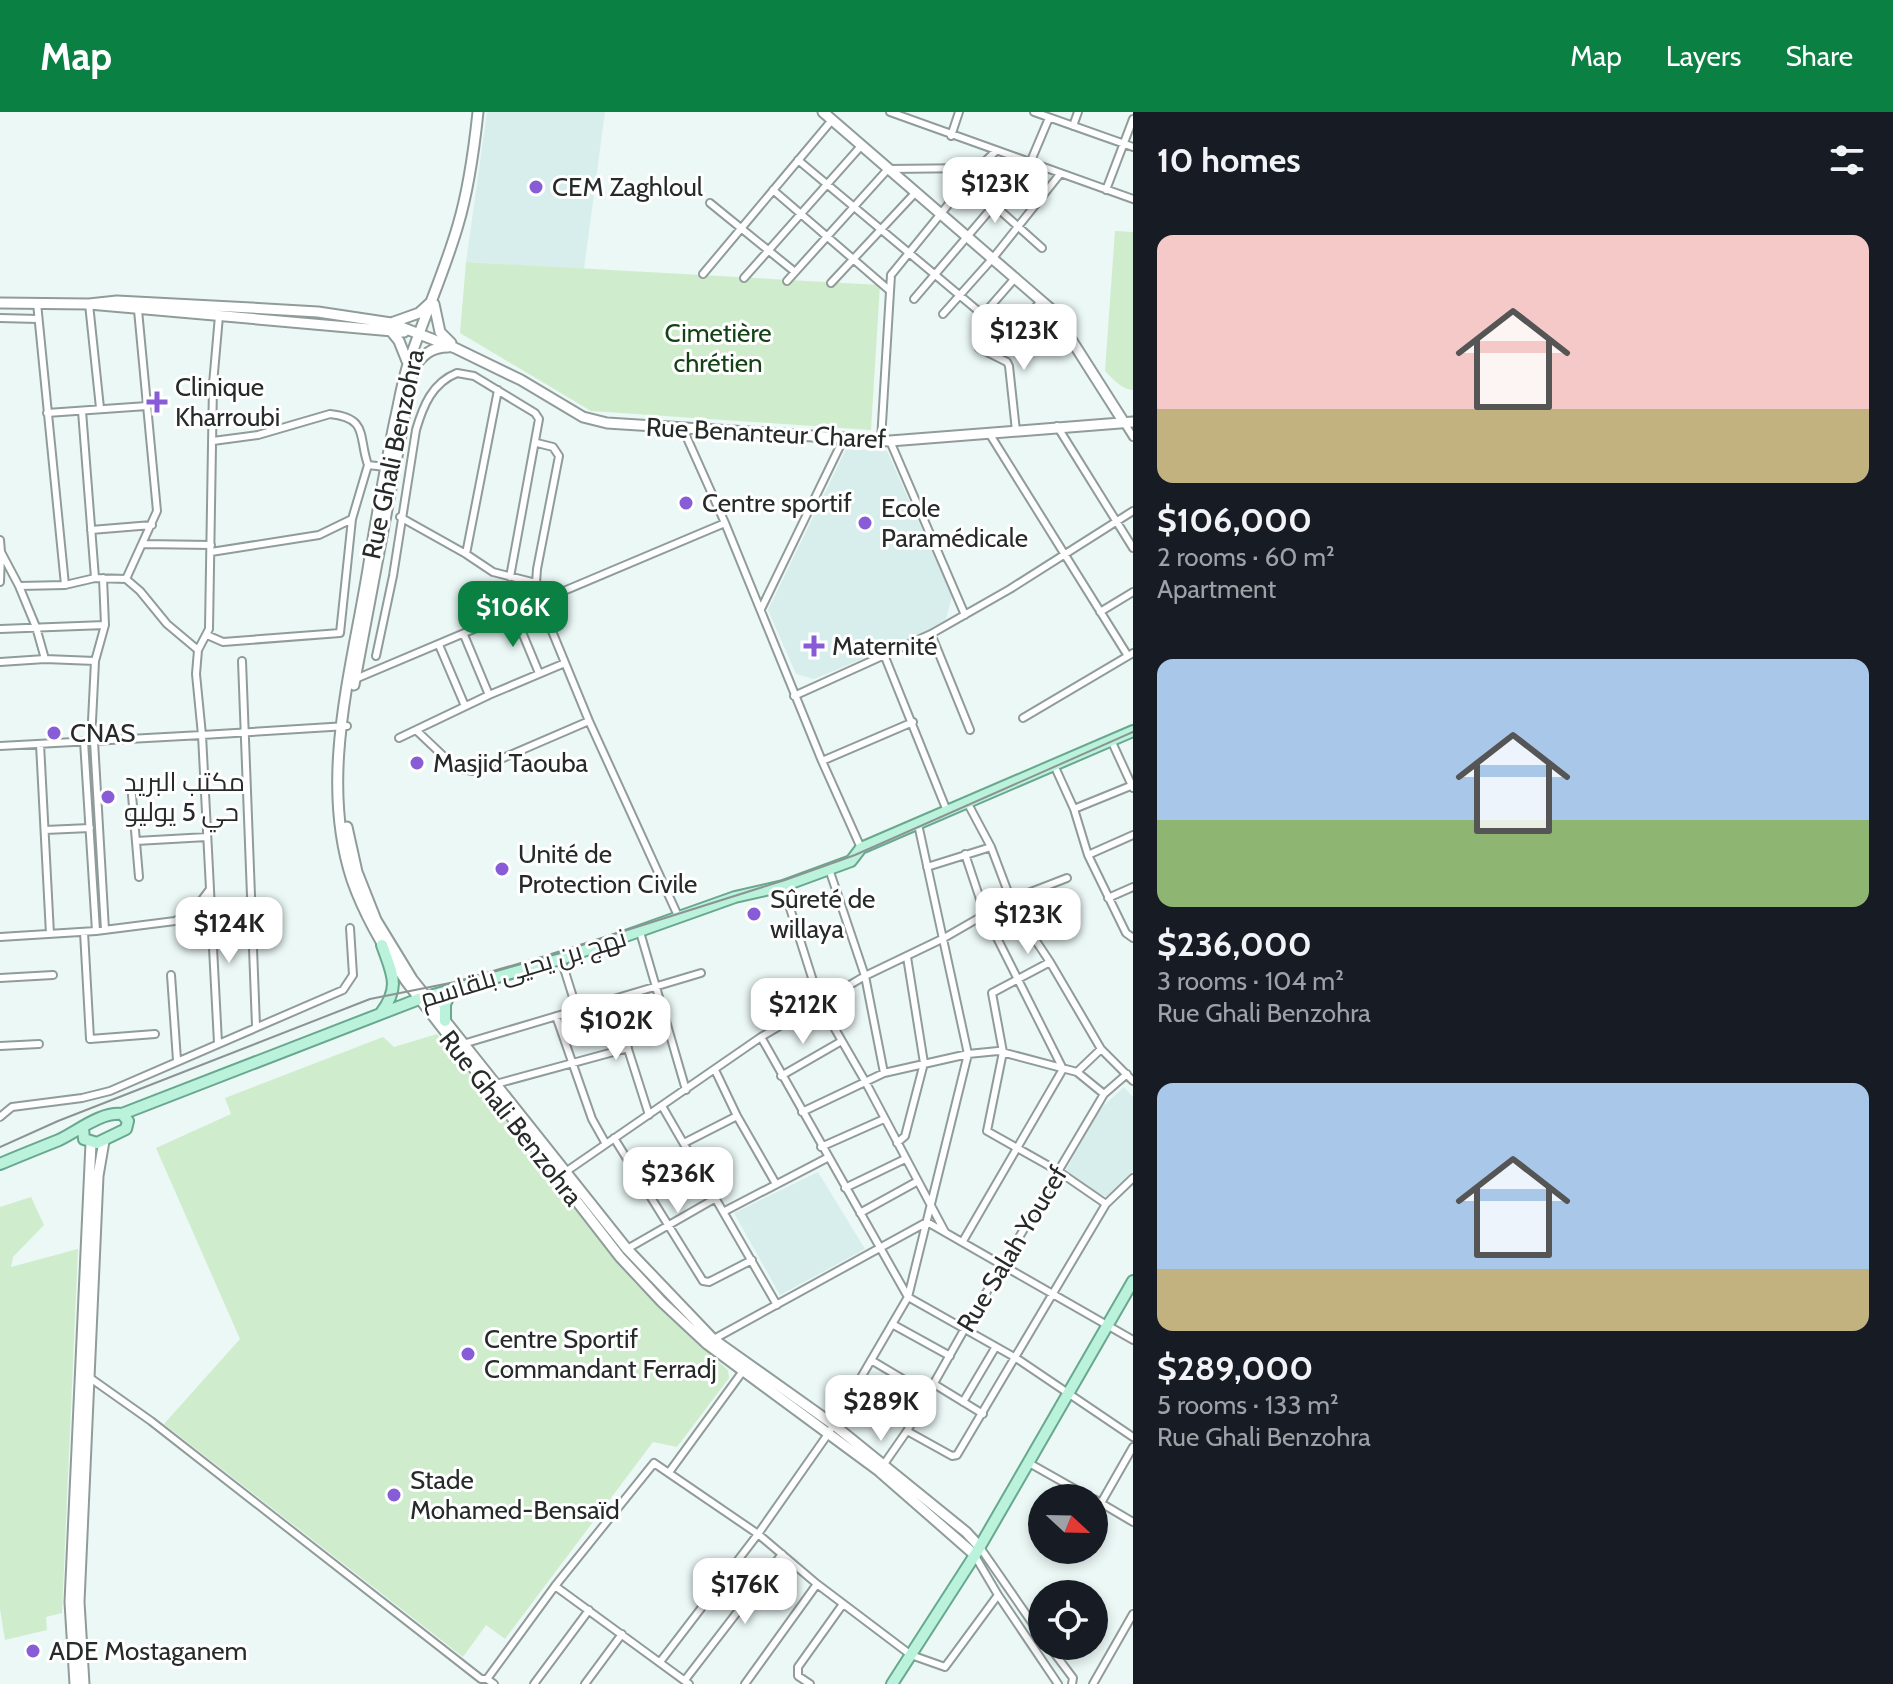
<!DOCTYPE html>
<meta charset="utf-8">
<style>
:root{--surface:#171b24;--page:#20242c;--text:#f1f3f6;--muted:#9ea1a6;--accent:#0b8043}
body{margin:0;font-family:Cabin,Cairo,sans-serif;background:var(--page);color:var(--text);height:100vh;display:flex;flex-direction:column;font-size:30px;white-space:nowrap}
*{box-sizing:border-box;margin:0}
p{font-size:26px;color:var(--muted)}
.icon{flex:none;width:44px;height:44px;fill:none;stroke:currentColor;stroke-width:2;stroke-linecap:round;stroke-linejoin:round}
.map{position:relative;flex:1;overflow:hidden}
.details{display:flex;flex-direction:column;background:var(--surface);width:760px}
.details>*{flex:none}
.needle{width:52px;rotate:112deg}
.tools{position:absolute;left:1028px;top:1372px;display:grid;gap:16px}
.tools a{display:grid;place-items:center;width:80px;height:80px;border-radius:50%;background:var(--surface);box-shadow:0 4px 12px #0003;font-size:40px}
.price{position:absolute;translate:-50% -68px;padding:0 18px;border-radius:16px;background:#fff;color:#222;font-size:26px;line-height:52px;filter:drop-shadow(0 2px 4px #0008)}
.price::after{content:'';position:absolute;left:50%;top:48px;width:24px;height:18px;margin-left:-12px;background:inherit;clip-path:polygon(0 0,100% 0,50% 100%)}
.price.current{background:var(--accent);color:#fff}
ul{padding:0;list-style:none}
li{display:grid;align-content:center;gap:16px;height:424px;padding:0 24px}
li span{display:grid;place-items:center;height:248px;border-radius:16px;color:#555}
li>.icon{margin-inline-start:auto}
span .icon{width:144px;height:144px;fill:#fffc;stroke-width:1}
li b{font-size:34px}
h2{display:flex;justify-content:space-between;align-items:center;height:96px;padding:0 24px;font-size:34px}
header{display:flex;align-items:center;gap:48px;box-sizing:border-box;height:112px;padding:0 40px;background:var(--accent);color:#fff}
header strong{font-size:38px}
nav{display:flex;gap:44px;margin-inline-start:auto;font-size:28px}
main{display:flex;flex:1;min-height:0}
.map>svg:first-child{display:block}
.built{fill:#d8eeec}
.green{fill:#cfedcd}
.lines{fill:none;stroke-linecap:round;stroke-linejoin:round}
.street-casing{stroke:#909c9a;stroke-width:10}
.secondary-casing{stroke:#909c9a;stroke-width:13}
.primary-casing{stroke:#69a78e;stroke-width:14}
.street{stroke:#fff;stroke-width:6}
.secondary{stroke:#fff;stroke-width:9}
.primary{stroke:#bbf2dc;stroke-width:10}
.tram{stroke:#8b9493;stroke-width:2}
.poi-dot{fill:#875cd6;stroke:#fff;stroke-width:3}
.labels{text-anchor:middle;stroke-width:6;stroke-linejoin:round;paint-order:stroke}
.poi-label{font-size:26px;fill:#262b2a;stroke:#fff;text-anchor:start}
.park-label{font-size:26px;fill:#134315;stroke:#fff}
.street-label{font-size:26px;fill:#262b2a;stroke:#fff}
</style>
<header>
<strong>Map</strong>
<nav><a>Map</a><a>Layers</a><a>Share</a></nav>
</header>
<main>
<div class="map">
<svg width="1133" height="1572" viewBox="0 0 1133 1572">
<rect width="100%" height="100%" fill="#ebf8f6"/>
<!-- built -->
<path class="built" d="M 487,0 L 605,0 L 584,157 L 466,150 Z
M 846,337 L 887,339 L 952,484 L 946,507 L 918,524 L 814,567 L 796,562 L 768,498 Z
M 1124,975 L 1133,985 L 1133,1059 L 1107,1085 L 1063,1063 L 1101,996 Z
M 818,1060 L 865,1137 L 780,1183 L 734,1101 Z"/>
<!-- green -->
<path class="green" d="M 1115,119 L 1133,120 L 1133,278 C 1121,277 1113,267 1105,259 Z
M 466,150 L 880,173 L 871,318 L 591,299 L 460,221 Z
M 437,922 L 634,1170 L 689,1224 L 728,1258 L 729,1266 L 677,1335 L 653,1330 L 505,1527 L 486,1513 L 463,1545 L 164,1312 L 240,1227 L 156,1036 L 231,1002 L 225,986 L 383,925 L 394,935 Z
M 31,1085 L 44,1113 L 13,1145 L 11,1155 L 78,1137 L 62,1501 L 46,1505 L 47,1518 L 5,1528 L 0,1497 L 0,1095 Z"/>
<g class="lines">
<defs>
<path id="street" d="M 890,0 L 1133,87
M 1034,0 L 1133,35
M 1073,14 L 1078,0
M 951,24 L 959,0
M 798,48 L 1007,223 L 1013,221 L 1042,188
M 971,68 L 994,93 L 1042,136
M 773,78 L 889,178
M 1106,78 L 1133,7
M 710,91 L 795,160
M 703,162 L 832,8
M 744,166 L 861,34
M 787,169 L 888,57 L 978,56
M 831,171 L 915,81
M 914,187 L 1030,51 L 1049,6
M 37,191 L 65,473
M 89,192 L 100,296
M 943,202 L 993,146 L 1060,62
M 982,204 L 1016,165
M 0,206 L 38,207
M 979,236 L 1007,250 L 1009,254 L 1016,319
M 82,299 L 95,466
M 47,301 L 147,294
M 1123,309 L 1133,325
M 1057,314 L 1133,436
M 683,317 L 725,411 L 822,649 L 861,736
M 989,321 L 1128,544
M 881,328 L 891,163 L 978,56 L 996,39
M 213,329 L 258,323 L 330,302 C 369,306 358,325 368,353
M 890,329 L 965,503
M 537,331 L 553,335 L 559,344 L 537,457 L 536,471 L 540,490 L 589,609 L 679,806
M 400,405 L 466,442 L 493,460 L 536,471
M 91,418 L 152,413
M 0,428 L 1,440 L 19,474 L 65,473 L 95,466 L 126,467 L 140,479 L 167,512 L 198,538
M 142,432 L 211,433
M 211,440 L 319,423 L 352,407 L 368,353 L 385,355
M 466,442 L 498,278
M 126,467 L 157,399 L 138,198
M 0,470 L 1,442
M 19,474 L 36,515 L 45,547
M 761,497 L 843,328
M 1100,500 L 1133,480
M 514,501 L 539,561
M 0,517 L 105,513
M 931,522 L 970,618
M 207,523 L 223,530 L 340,521 L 352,407
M 464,523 L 489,583
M 439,533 L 465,594
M 376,544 L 393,464 L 416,318 C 423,294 432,271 457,261 L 474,264 L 535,301 L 539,307 L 510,465
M 885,545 L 947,699
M 242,549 L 256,914
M 0,550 L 45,547 L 95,549
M 353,568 L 725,411
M 794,584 L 931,522 L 1010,477 L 1133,399
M 1023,606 L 1133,541
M 416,618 L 456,656 L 473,659 L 589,609
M 399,626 L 489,583 L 565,551
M 1111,628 L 1133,676
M 84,629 L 96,819
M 91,629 L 95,549 L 105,513 L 103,466
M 94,629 L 105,818
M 40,632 L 50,822
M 0,634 L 202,623 L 196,562 L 198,538 L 209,517 L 213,272 L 219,204
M 822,649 L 913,610
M 1054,653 L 1074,697 L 1088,743 L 1126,821 L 1133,826
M 132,683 L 139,765
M 967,690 L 991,735 L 1014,796 L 1050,850 L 1101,937 L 1133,969
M 1074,697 L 1133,673
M 45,718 L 90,716
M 136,729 L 207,725
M 1088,743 L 1133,723
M 927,755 L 991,735
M 829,757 L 865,864 L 884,961
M 783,774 L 820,891 L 865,969 L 945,1120
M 210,778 L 218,931
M 1108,786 L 1133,775
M 84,820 L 90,927 L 155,922
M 640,820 L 686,978
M 0,825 L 96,819 L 175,809 L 195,797 L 210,777 L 202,623 L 347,614
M 561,847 L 577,898
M 1050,850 L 992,881 L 1003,940 L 987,1019 L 1058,1059 L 1106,1092
M 171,863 L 177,948
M 0,866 L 53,863
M 612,887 L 649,1003
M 556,904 L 592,1007 L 606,1032
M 761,925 L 908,1185 L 1016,1246 L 1133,1325
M 463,932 L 701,861
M 0,934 L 39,932
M 715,958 L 737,1004 L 776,1072
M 1077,960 L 1104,982
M 781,964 L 840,930
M 496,972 L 628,936
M 662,994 L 777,1193
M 802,1000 L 884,961 L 968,942 L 998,939 L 1077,960 L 1101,937
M 0,1005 L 12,995 L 82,986 L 110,979 L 343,878 L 353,863 L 350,816
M 614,1026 L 703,1169 L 709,1170 L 752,1148
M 684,1031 L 737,1004
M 897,1031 L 905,1024 L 924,951 L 907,845
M 821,1035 L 884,1007
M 564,1061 L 761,925 L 865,864 L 944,826 L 1010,788 L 1067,766
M 845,1076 L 905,1047
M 725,1099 L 827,1046
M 860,1101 L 918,1069
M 963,1129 L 1063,957 L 985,802 L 965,742
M 627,1137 L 716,1086
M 892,1212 L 950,1244
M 714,1227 L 927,1110 L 1133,1228
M 871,1248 L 928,1282
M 86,1263 L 151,1309 L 481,1567 L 487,1567 L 494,1572
M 934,1272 L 983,1302
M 963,1290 L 995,1236
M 907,1319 L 952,1344 L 957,1343 L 1106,1092 L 1133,1066
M 1029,1351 L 1091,1386
M 882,1355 L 907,1319 L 964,1218 L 1104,982 L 1127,962
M 670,1359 L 743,1259
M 1094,1387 L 1133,1410
M 1101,1391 L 1133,1335
M 979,1434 L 1042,1525
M 975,1444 L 998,1483 L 1058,1572
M 555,1474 L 689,1572
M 1049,1534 L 1073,1566 L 1072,1572
M 660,1550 L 758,1422 L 828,1322 L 908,1185 L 968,942 L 918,712
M 487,1567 L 555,1474 L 654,1351 L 758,1422 L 817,1472 L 911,1543 L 945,1555 L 998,1483
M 685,1568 L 782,1442
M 534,1572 L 589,1498
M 585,1572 L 622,1522
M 745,1572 L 817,1472
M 810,1572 L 798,1564 L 798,1555 L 843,1492
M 1093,1572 L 1133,1502"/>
<path id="secondary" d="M 478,0 C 474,38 469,76 458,113 C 445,158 426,200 411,244 C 403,264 400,287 395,308 C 385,356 377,403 369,451 C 353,554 318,665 352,768 C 365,805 384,837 406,869 L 620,1145 L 662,1190 L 707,1232 L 879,1359 L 975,1443
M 823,0 L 1053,199 L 1123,309
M 0,191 L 89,192 L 404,220
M 89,192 L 117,189 L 251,196 L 318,200 L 391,211 L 455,236 L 521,268 L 583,305 L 607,311 L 890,329 L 1133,310
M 434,192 L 440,220 L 451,231
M 391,211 L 419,201 L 431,190
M 390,218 L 399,229 L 407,249
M 413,256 C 423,243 431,235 448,235
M 354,573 L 414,254
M 347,715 L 357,760 L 376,808 L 412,867 L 627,1137 L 713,1227 L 834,1313 L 966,1420 L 979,1434
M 75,1572 L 70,1490 L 91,1031
M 84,1572 L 79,1490 L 98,1064 L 104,1029"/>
<path id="primary" d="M 381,901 C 401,874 392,862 382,833
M 445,909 L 445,892 L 452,878
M 83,1016 L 84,1027 L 97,1031 L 126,1017 L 128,1009 L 122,1002
M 0,1052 C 19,1044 39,1036 59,1028 C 78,1019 100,1000 122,1002 L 419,887 L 561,847 L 735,785 L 783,774 L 851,749 L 861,736 L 1133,619
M 892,1572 L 975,1443 L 1133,1169"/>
</defs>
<!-- street casing -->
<use href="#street" class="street-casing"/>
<!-- secondary casing -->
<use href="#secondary" class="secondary-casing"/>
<!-- primary casing -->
<use href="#primary" class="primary-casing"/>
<!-- street -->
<use href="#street" class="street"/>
<!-- secondary -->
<use href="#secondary" class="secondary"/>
<!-- primary -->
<use href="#primary" class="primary"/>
<!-- tram -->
<path class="tram" d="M 0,1035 L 58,1009 L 370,887 L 455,870 L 545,844 L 785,768 L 855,743 L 1133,620"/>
</g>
<!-- markers -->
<g class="poi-dot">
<circle cx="536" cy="75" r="8"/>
<path d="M153 278h8v8h8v8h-8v8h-8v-8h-8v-8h8z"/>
<circle cx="686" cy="391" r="8"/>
<circle cx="865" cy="411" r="8"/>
<path d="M810 522h8v8h8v8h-8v8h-8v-8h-8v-8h8z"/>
<circle cx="54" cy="621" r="8"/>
<circle cx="417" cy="651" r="8"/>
<circle cx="108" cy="685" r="8"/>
<circle cx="502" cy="757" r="8"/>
<circle cx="754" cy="802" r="8"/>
<circle cx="468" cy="1242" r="8"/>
<circle cx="394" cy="1383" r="8"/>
<circle cx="33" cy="1539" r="8"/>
</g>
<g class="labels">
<!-- poi labels -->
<g class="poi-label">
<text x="552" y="84">CEM Zaghloul</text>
<text x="175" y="284">Clinique<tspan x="175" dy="30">Kharroubi</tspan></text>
<text x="702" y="400">Centre sportif</text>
<text x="881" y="405">Ecole<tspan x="881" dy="30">Paramédicale</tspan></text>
<text x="832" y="543">Maternité</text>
<text x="70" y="630">CNAS</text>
<text x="433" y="660">Masjid Taouba</text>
<text x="124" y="679">مكتب البريد<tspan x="124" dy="30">حي 5 يوليو</tspan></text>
<text x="518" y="751">Unité de<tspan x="518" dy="30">Protection Civile</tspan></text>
<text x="770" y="796">Sûreté de<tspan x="770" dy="30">willaya</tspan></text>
<text x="484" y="1236">Centre Sportif<tspan x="484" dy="30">Commandant Ferradj</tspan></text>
<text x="410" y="1377">Stade<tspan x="410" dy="30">Mohamed-Bensaïd</tspan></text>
<text x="49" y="1548">ADE Mostaganem</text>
</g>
<!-- park labels -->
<g class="park-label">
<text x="718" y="230">Cimetière<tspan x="718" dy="30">chrétien</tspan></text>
</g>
<!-- street labels -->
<g class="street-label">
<text transform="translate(766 321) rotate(3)" y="9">Rue Benanteur Charef</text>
<text transform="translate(393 342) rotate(-78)" y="9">Rue Ghali Benzohra</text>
<text transform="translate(523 856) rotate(-17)" y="9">نهج بن يحيى بلقاسم</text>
<text transform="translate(511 1006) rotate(52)" y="9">Rue Ghali Benzohra</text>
<text transform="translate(1012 1137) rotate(-59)" y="9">Rue Salah Youcef</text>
</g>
</g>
</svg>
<div class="tools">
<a><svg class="needle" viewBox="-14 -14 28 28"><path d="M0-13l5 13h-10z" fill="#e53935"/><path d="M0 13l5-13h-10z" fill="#9ea1a6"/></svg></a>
<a><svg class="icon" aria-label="locate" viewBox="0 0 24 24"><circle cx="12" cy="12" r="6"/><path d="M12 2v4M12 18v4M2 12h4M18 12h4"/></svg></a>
</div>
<b class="price" style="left:995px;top:113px">$123K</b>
<b class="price" style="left:1024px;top:260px">$123K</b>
<b class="price current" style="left:513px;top:537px">$106K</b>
<b class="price" style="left:1028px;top:844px">$123K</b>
<b class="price" style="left:229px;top:853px">$124K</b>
<b class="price" style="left:803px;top:934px">$212K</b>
<b class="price" style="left:616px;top:950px">$102K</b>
<b class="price" style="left:678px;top:1103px">$236K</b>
<b class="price" style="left:881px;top:1331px">$289K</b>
<b class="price" style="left:745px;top:1514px">$176K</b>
</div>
<section class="details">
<h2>10 homes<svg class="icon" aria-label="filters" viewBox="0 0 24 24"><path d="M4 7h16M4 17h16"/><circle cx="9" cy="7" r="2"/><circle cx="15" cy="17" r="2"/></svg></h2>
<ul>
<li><span style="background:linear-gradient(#f6c9c9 70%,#c2b280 0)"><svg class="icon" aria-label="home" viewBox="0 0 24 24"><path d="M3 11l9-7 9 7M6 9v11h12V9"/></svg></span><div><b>$106,000</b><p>2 rooms · 60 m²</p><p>Apartment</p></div></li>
<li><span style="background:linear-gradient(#a9c7e8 65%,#8fb573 0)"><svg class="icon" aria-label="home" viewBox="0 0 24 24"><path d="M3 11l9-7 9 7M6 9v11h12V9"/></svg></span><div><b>$236,000</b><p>3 rooms · 104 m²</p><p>Rue Ghali Benzohra</p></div></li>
<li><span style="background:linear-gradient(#a9c7e8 75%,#c2b280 0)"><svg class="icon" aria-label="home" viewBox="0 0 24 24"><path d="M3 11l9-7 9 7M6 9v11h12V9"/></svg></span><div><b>$289,000</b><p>5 rooms · 133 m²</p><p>Rue Ghali Benzohra</p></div></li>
</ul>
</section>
</main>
